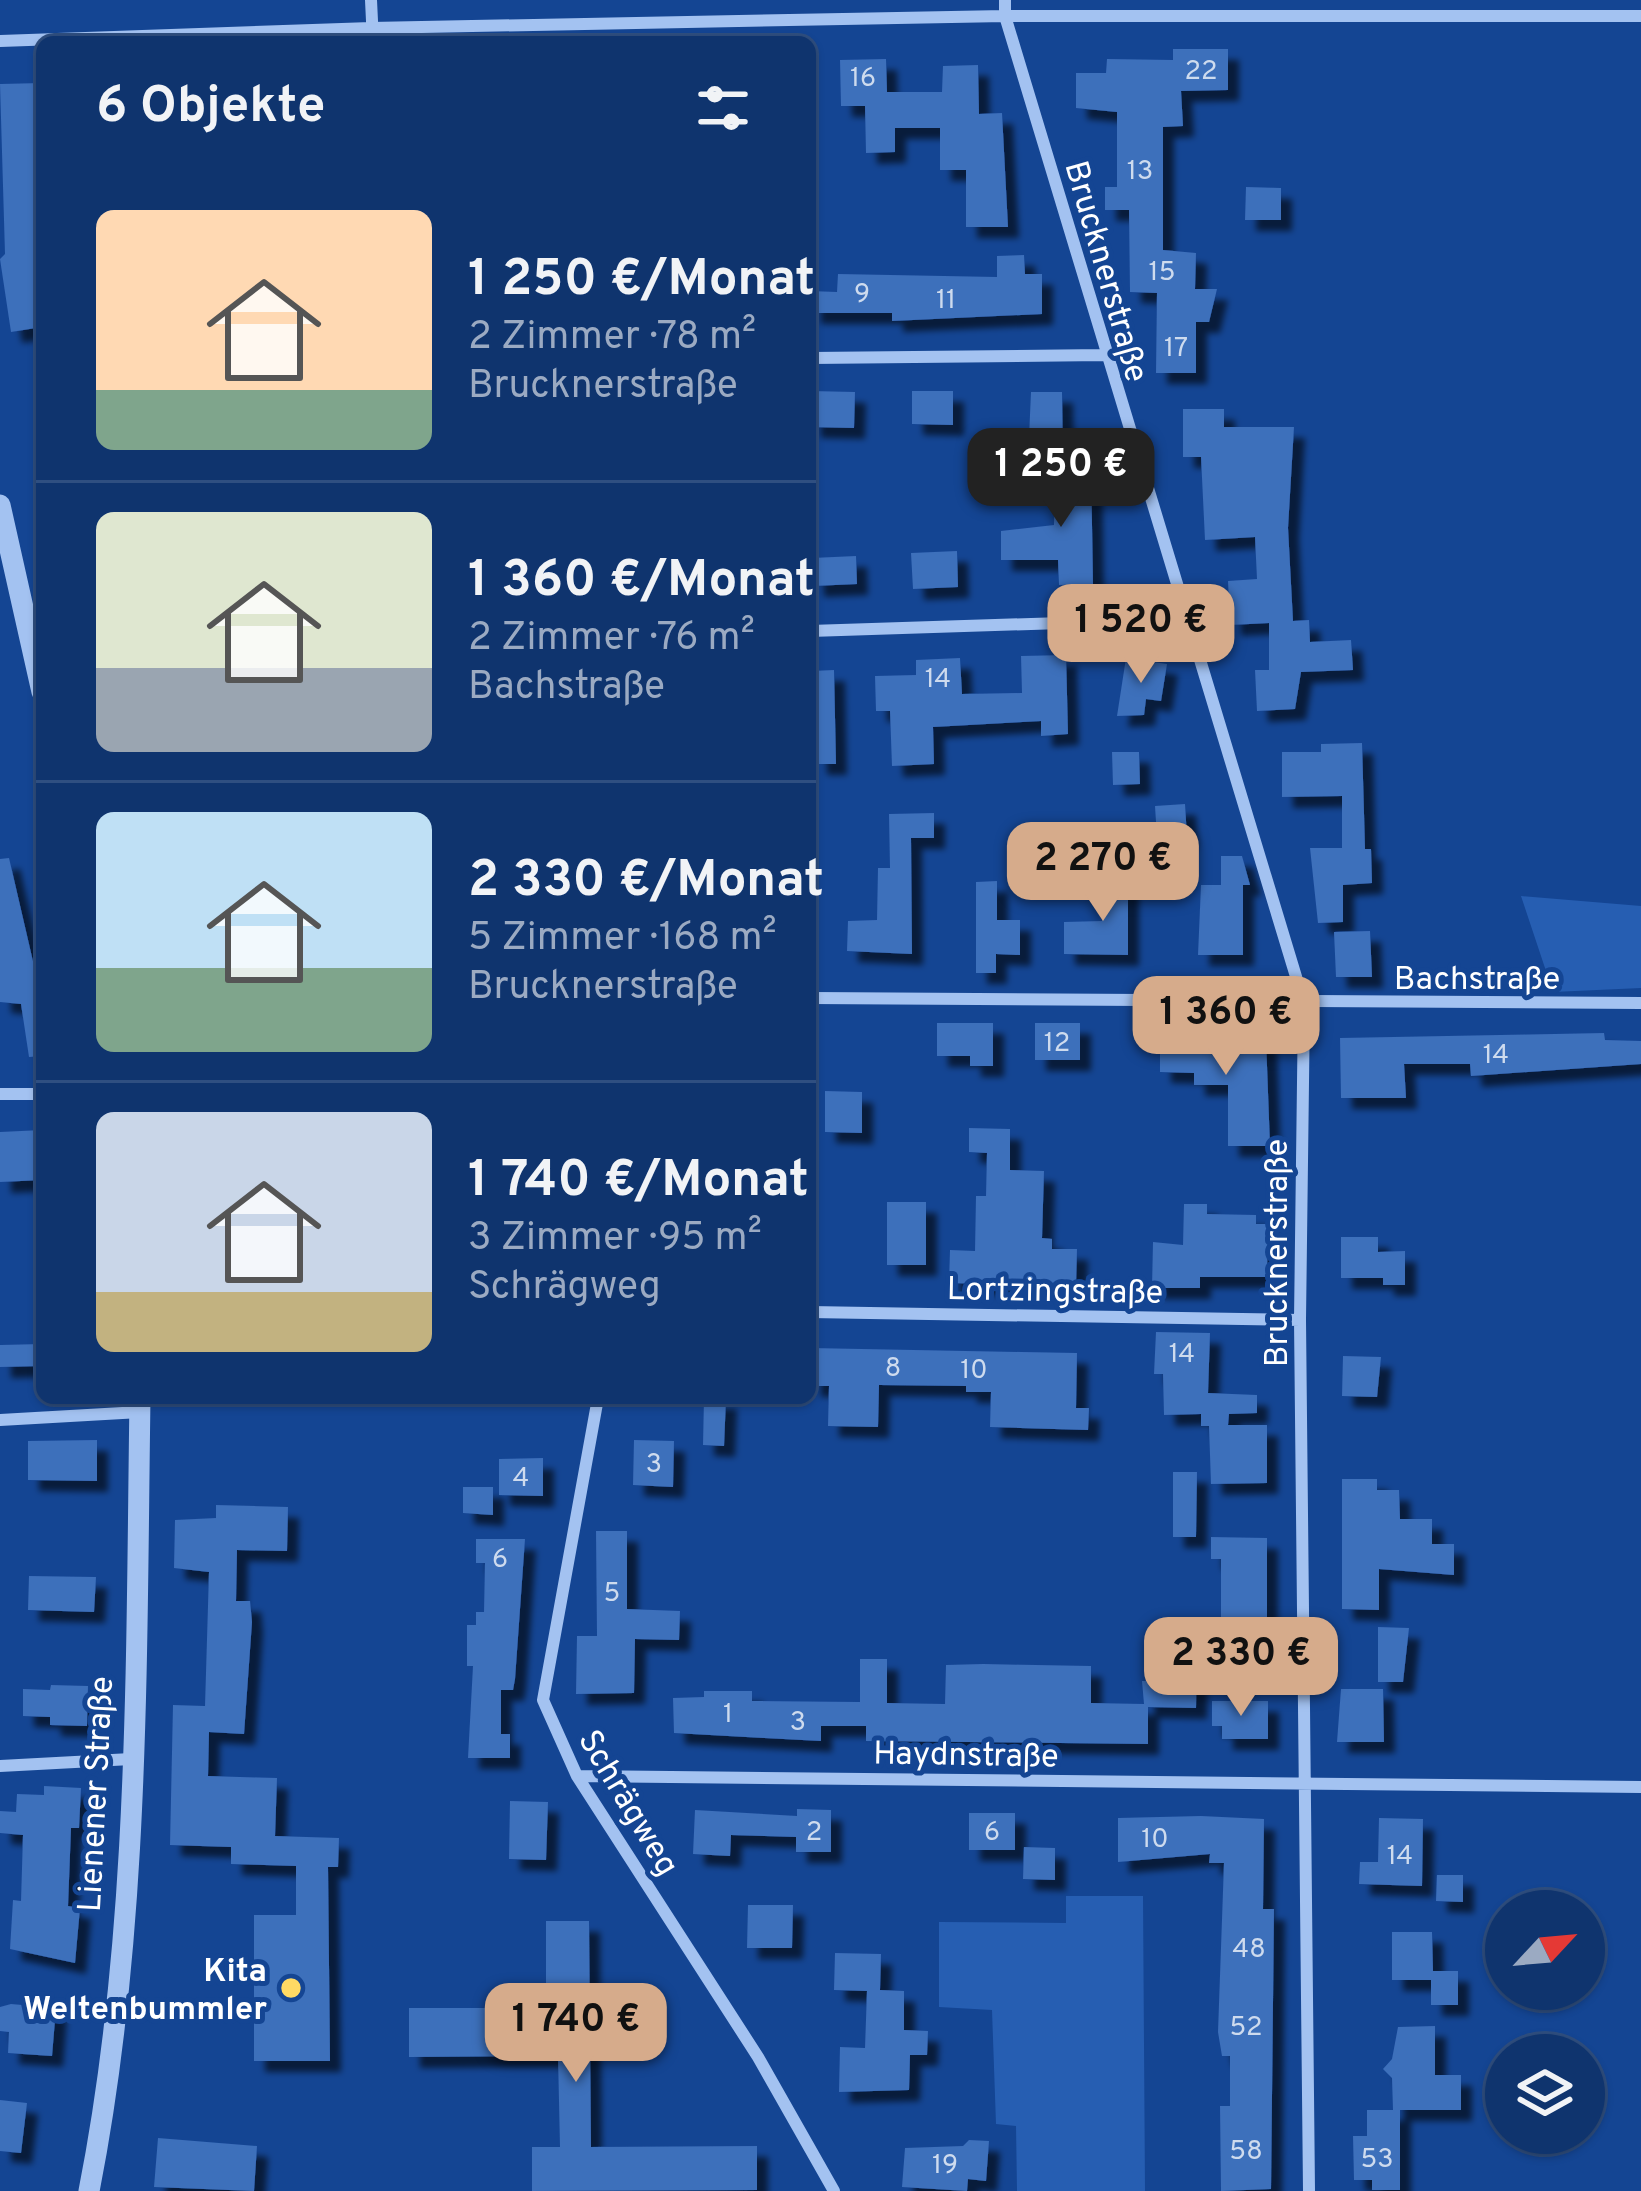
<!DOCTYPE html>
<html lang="de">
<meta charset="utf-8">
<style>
:root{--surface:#0f346e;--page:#183c73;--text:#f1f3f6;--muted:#9baac2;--line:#2f4f81;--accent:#d6ab8b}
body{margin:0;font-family:Overpass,sans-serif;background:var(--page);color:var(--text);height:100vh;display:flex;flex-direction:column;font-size:45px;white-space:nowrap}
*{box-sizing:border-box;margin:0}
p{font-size:39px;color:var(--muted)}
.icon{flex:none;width:66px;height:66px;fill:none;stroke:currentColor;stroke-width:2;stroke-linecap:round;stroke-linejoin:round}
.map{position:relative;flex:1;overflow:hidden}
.panel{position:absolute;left:36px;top:36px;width:780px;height:1368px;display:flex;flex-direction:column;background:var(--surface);border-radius:18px;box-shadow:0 3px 9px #0004,0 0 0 3px var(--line)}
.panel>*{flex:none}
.needle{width:78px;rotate:64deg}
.controls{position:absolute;left:1485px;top:1890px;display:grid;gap:24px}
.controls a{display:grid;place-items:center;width:120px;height:120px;border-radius:50%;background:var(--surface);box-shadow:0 3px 9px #0004,0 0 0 3px var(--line);font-size:60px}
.price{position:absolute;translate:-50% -102px;padding:0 27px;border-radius:24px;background:var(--accent);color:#111;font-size:39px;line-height:78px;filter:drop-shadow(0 3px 6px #0008)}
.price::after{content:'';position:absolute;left:50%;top:72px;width:36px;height:27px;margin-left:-18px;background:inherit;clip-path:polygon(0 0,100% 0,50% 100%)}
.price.selected{background:#222;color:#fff}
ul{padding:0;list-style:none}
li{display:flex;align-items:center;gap:36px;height:300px;padding:0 60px}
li+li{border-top:3px solid var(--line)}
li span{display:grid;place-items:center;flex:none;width:336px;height:240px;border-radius:18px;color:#555}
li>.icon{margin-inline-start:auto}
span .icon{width:144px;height:144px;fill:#fffc;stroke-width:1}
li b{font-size:51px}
h2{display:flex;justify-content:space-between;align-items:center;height:144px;padding:0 60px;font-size:51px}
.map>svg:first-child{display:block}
.green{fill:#265eb2}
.building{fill:#3d6fbb;filter:url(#shadow)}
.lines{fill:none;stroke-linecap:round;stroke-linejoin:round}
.minor{stroke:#a3c2f1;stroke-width:12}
.tertiary{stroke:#a3c2f1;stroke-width:21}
.poi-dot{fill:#ffda64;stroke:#144593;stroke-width:4.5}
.labels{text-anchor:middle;stroke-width:10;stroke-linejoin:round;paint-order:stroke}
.number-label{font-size:27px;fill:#cedbee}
.street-label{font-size:33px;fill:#fff;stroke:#144593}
.poi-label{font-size:33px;font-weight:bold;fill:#fff;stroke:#144593;text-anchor:end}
</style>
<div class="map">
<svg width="1641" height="2191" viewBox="0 0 1641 2191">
<defs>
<filter id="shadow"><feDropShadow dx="11" dy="11" stdDeviation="3" flood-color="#0009"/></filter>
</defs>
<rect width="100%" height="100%" fill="#144593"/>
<!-- green -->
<path class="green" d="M 1521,896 L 1641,906 L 1641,988 L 1553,992 Z
M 1066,1896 L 1143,1896 L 1145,2191 L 1017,2191 L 1016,2126 L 996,2124 L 992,2010 L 939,2007 L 939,1922 L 1066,1923 Z"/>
<!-- building -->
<path class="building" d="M 1173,49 L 1228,49 L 1228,90 L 1181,91 L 1183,126 L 1163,127 L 1163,250 L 1196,253 L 1195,289 L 1217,289 L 1209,322 L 1196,322 L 1196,373 L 1156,373 L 1157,293 L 1130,292 L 1129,210 L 1105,210 L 1105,187 L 1117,187 L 1117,112 L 1076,108 L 1076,73 L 1106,73 L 1107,59 L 1173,60 Z
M 886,59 L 887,92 L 942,92 L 943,66 L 978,65 L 979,114 L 1002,113 L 1008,227 L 966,227 L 966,170 L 940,170 L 940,128 L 895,128 L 895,152 L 866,153 L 865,106 L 841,106 L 840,60 Z
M 42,83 L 42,224 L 37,224 L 42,327 L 11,332 L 0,259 L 5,254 L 0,84 Z
M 1246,187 L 1281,188 L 1281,220 L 1245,220 Z
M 1024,255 L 1025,274 L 1042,274 L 1042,314 L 892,321 L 892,313 L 810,313 L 810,291 L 837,292 L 838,274 L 997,277 L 997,256 Z
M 810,391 L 855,392 L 854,428 L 810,427 Z
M 912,391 L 953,391 L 953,425 L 912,424 Z
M 1031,392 L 1062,392 L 1063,460 L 1028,460 Z
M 1183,409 L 1224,409 L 1224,427 L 1294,427 L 1288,528 L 1293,621 L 1309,620 L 1310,642 L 1351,640 L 1353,670 L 1301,672 L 1295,709 L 1257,711 L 1255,670 L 1269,670 L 1269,623 L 1230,625 L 1228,581 L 1257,579 L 1255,537 L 1205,540 L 1201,457 L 1183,457 Z
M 1055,465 L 1091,465 L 1093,584 L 1059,585 L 1058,560 L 1001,560 L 1001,531 L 1054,525 Z
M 957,551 L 958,587 L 913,589 L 911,553 Z
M 856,556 L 857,584 L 813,586 L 812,558 Z
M 1066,655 L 1068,734 L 1041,736 L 1041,721 L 933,727 L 934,764 L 892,766 L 890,711 L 876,711 L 875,676 L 916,675 L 916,660 L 960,658 L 962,694 L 1022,693 L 1021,656 Z
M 1126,658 L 1167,664 L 1161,701 L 1146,699 L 1144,715 L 1117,716 Z
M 834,670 L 836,764 L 816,764 L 812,671 Z
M 1362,743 L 1365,849 L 1371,849 L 1372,883 L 1343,885 L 1343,922 L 1318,923 L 1310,848 L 1342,848 L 1342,796 L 1282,797 L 1282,752 L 1321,752 L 1321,744 Z
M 1112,752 L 1139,752 L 1140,784 L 1113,785 Z
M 1185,804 L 1187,837 L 1157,838 L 1155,806 Z
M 934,813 L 934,838 L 911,838 L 912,954 L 847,951 L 848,921 L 877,920 L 878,868 L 890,868 L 889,814 Z
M 1221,856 L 1242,856 L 1250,885 L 1243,885 L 1243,955 L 1198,955 L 1201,885 L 1221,885 Z
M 9,858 L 35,970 L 42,969 L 42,1056 L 29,1057 L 21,1004 L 0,1002 L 0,859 Z
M 1104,875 L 1128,875 L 1128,955 L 1064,954 L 1064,922 L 1102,921 Z
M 997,881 L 997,920 L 1020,920 L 1020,955 L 996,954 L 996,973 L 976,973 L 976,882 Z
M 1370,931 L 1372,977 L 1336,977 L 1334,932 Z
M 937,1023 L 993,1023 L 993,1066 L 970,1066 L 970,1056 L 937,1056 Z
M 1035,1023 L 1080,1023 L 1080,1060 L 1035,1060 Z
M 1160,1029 L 1197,1029 L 1197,1039 L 1266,1039 L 1270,1146 L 1228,1146 L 1228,1085 L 1194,1085 L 1194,1073 L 1160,1072 Z
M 1604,1033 L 1605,1040 L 1641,1041 L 1641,1064 L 1471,1076 L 1470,1064 L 1404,1064 L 1406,1098 L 1341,1098 L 1340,1038 Z
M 825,1091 L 862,1092 L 862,1133 L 825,1132 Z
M 969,1128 L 1010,1129 L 1010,1170 L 1044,1171 L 1042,1238 L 1052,1239 L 1052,1249 L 1077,1249 L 1076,1286 L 949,1283 L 950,1250 L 975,1251 L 976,1196 L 986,1196 L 987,1153 L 969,1152 Z
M 42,1130 L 42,1180 L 0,1182 L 0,1132 Z
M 887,1202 L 926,1202 L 926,1265 L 887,1265 Z
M 1184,1204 L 1207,1204 L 1207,1214 L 1256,1215 L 1256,1224 L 1268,1224 L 1267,1277 L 1200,1277 L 1200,1288 L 1152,1288 L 1153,1242 L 1183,1245 Z
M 1341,1237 L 1378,1237 L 1378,1252 L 1405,1251 L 1405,1285 L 1383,1285 L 1383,1278 L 1341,1278 Z
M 1156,1332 L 1210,1333 L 1208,1393 L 1257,1395 L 1257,1413 L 1229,1414 L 1228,1425 L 1267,1425 L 1267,1483 L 1211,1484 L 1209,1426 L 1201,1426 L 1201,1414 L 1164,1415 L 1163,1374 L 1154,1374 Z
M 42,1344 L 42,1366 L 0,1367 L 0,1345 Z
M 810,1348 L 1077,1353 L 1076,1408 L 1089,1408 L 1088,1430 L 990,1427 L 991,1392 L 966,1392 L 966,1386 L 879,1385 L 878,1427 L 828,1426 L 829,1386 L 810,1386 Z
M 1343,1356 L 1381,1357 L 1377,1397 L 1342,1396 Z
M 704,1398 L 726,1398 L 724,1446 L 703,1445 Z
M 97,1440 L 97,1481 L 28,1480 L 28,1441 Z
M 634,1440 L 674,1441 L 673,1487 L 633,1485 Z
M 543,1458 L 543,1496 L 499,1495 L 499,1459 Z
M 1173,1472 L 1197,1472 L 1196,1537 L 1173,1537 Z
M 1342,1479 L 1377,1479 L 1377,1490 L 1399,1490 L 1400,1519 L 1432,1519 L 1432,1544 L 1454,1544 L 1454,1575 L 1379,1569 L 1379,1610 L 1342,1609 Z
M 463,1487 L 493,1487 L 493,1515 L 463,1513 Z
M 216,1505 L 288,1507 L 287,1551 L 237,1550 L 236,1601 L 250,1601 L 252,1622 L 244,1734 L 209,1732 L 208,1776 L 277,1778 L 275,1836 L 339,1838 L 338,1867 L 328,1867 L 330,2061 L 254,2061 L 254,1915 L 296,1915 L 296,1866 L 231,1864 L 231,1847 L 170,1845 L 173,1705 L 205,1706 L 209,1572 L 174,1568 L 175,1520 L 216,1518 Z
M 596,1531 L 627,1531 L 627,1609 L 680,1611 L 679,1640 L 635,1639 L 634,1693 L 576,1694 L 577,1636 L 597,1636 Z
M 1211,1537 L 1267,1538 L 1267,1654 L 1201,1654 L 1201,1617 L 1221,1617 L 1221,1559 L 1211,1559 Z
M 476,1539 L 525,1539 L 515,1679 L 513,1690 L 501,1690 L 501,1734 L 510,1734 L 510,1758 L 468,1758 L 473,1666 L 467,1666 L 467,1625 L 476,1625 L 476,1612 L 484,1612 L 485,1563 L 476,1563 Z
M 29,1576 L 96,1577 L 94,1612 L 28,1610 Z
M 1378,1627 L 1409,1628 L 1403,1682 L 1378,1682 Z
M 1164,1652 L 1197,1652 L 1196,1708 L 1148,1707 L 1148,1744 L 866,1741 L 866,1726 L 821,1726 L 821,1741 L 674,1733 L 673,1698 L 704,1697 L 704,1691 L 752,1691 L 752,1701 L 860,1702 L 860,1659 L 887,1659 L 887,1703 L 945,1704 L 946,1665 L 983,1664 L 1091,1666 L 1091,1703 L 1144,1704 L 1142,1681 L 1163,1681 Z
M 51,1685 L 88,1686 L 87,1726 L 50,1725 L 50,1717 L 23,1716 L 23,1689 L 50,1690 Z
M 1341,1689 L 1383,1689 L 1384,1742 L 1337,1742 Z
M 1212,1701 L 1268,1701 L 1268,1739 L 1222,1739 L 1222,1726 L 1212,1726 Z
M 44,1786 L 81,1788 L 79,1828 L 71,1828 L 68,1906 L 80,1908 L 75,1963 L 10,1949 L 13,1900 L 21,1901 L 23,1835 L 0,1833 L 0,1811 L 16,1812 L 17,1794 L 44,1795 Z
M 510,1801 L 548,1802 L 546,1860 L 509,1859 Z
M 797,1809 L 831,1810 L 831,1852 L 796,1852 L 796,1837 L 731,1835 L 730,1856 L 693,1854 L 695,1810 L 797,1816 Z
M 969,1813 L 1015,1813 L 1015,1850 L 969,1850 Z
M 1201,1816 L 1264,1819 L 1263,1909 L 1274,1909 L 1271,2189 L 1221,2191 L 1220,2106 L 1230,2106 L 1230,2056 L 1222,2056 L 1218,2032 L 1224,1863 L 1209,1863 L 1210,1854 L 1118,1862 L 1118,1818 Z
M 1379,1818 L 1423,1819 L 1422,1886 L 1359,1884 L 1360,1862 L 1378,1862 Z
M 1024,1847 L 1055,1848 L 1055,1880 L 1023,1879 Z
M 1437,1875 L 1463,1875 L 1463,1902 L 1436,1901 Z
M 748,1905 L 793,1905 L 792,1948 L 747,1948 Z
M 546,1921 L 589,1921 L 591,2147 L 757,2146 L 757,2190 L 532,2191 L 532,2147 L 560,2147 L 558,2056 L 409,2057 L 409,2008 L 487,2008 L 487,2018 L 546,2018 Z
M 1392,1932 L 1432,1932 L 1433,1971 L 1458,1971 L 1458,2005 L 1431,2005 L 1431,1980 L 1392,1980 Z
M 835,1953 L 881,1954 L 880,1990 L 904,1991 L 904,2030 L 928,2031 L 927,2055 L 910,2055 L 909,2090 L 839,2092 L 840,2047 L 865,2048 L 867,1991 L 834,1990 Z
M 11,2004 L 56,2008 L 52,2056 L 8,2053 L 9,2032 L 0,2031 L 0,2007 Z
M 1435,2026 L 1435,2075 L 1461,2075 L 1461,2110 L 1393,2110 L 1392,2078 L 1383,2069 L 1392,2059 L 1398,2027 Z
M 0,2100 L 27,2103 L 21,2153 L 0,2151 Z
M 1367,2110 L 1400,2110 L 1400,2190 L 1372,2190 L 1372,2180 L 1354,2180 L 1353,2136 L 1367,2136 Z
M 158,2138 L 257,2146 L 254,2191 L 154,2187 Z
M 969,2140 L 989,2141 L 986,2181 L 968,2179 L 967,2191 L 902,2187 L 905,2148 L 963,2146 Z"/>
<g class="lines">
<!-- minor -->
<path class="minor" d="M 371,0 L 373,42
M 1005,0 L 1005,16 L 1304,1003 L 1300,1320 L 1309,2191
M 0,41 L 371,28 L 1005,16 L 1641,16
M 810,358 L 1104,355
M 810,631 L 1184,619
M 810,998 L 1641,1003
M 0,1094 L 42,1094
M 810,1312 L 1300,1320
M 598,1398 L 543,1700 L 577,1776 L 758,2057 L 834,2191
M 0,1420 L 140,1412
M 0,1766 L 131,1759
M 577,1776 L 1641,1787"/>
<!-- tertiary -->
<path class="tertiary" d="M 0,505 L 42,692
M 89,2191 C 140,1933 136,1660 140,1398"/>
</g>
<!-- markers -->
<circle class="poi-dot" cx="291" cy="1988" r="12"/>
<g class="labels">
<!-- number labels -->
<g class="number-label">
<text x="1201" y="79">22</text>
<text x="863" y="86">16</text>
<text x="1140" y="179">13</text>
<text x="1162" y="280">15</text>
<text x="862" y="302">9</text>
<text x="946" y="308">11</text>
<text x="1176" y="356">17</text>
<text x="938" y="687">14</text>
<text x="1057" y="1051">12</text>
<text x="1496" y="1063">14</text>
<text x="1182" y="1362">14</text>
<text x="893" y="1376">8</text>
<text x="974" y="1378">10</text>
<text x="654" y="1472">3</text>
<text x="521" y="1486">4</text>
<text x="500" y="1567">6</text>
<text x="612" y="1601">5</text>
<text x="728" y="1722">1</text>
<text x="798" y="1730">3</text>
<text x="814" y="1840">2</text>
<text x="992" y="1840">6</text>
<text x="1155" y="1847">10</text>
<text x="1400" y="1864">14</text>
<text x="1249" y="1957">48</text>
<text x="1246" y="2035">52</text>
<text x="1246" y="2159">58</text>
<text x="1377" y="2167">53</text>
<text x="945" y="2173">19</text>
</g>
<!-- street labels -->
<g class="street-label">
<text transform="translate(1108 271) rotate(74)" y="12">Brucknerstraße</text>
<text x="1477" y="989">Bachstraße</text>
<text transform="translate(1275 1253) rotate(-90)" y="12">Brucknerstraße</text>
<text transform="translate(1055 1289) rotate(1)" y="12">Lortzingstraße</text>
<text transform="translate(966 1753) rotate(1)" y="12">Haydnstraße</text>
<text transform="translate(94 1794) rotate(-87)" y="12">Lienener Straße</text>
<text transform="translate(630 1802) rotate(59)" y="12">Schrägweg</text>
</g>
<!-- poi labels -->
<g class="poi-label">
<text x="267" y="1981">Kita<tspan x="267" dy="38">Weltenbummler</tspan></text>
</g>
</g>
</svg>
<div class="controls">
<a><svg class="needle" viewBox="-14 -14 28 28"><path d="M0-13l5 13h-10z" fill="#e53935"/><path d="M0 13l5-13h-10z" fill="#9baac2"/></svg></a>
<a><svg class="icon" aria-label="layers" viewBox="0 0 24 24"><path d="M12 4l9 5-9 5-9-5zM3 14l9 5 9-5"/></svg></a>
</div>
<b class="price selected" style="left:1061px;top:530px">1 250 €</b>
<b class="price" style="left:1141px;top:686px">1 520 €</b>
<b class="price" style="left:1103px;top:924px">2 270 €</b>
<b class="price" style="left:1226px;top:1078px">1 360 €</b>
<b class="price" style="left:1241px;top:1719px">2 330 €</b>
<b class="price" style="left:576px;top:2085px">1 740 €</b>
<section class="panel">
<h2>6 Objekte<svg class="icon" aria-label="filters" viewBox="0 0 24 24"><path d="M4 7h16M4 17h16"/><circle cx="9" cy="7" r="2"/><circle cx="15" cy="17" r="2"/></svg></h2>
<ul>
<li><span style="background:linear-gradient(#ffd9b3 75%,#7fa58c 0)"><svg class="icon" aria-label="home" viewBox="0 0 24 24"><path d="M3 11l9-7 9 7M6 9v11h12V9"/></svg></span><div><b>1 250 €/Monat</b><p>2 Zimmer · 78 m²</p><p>Brucknerstraße</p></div></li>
<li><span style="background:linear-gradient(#dfe7d0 65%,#9aa5b1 0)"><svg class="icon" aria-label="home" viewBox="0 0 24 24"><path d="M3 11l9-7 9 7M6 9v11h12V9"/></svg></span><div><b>1 360 €/Monat</b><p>2 Zimmer · 76 m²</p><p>Bachstraße</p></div></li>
<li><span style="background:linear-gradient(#bfe0f5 65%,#7fa58c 0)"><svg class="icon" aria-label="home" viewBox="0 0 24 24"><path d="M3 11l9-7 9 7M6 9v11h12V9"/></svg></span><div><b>2 330 €/Monat</b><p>5 Zimmer · 168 m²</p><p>Brucknerstraße</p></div></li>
<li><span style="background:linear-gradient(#c9d6e8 75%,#c2b280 0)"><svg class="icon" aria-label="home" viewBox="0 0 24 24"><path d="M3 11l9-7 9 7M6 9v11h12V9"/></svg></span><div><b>1 740 €/Monat</b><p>3 Zimmer · 95 m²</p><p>Schrägweg</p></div></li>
</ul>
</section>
</div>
